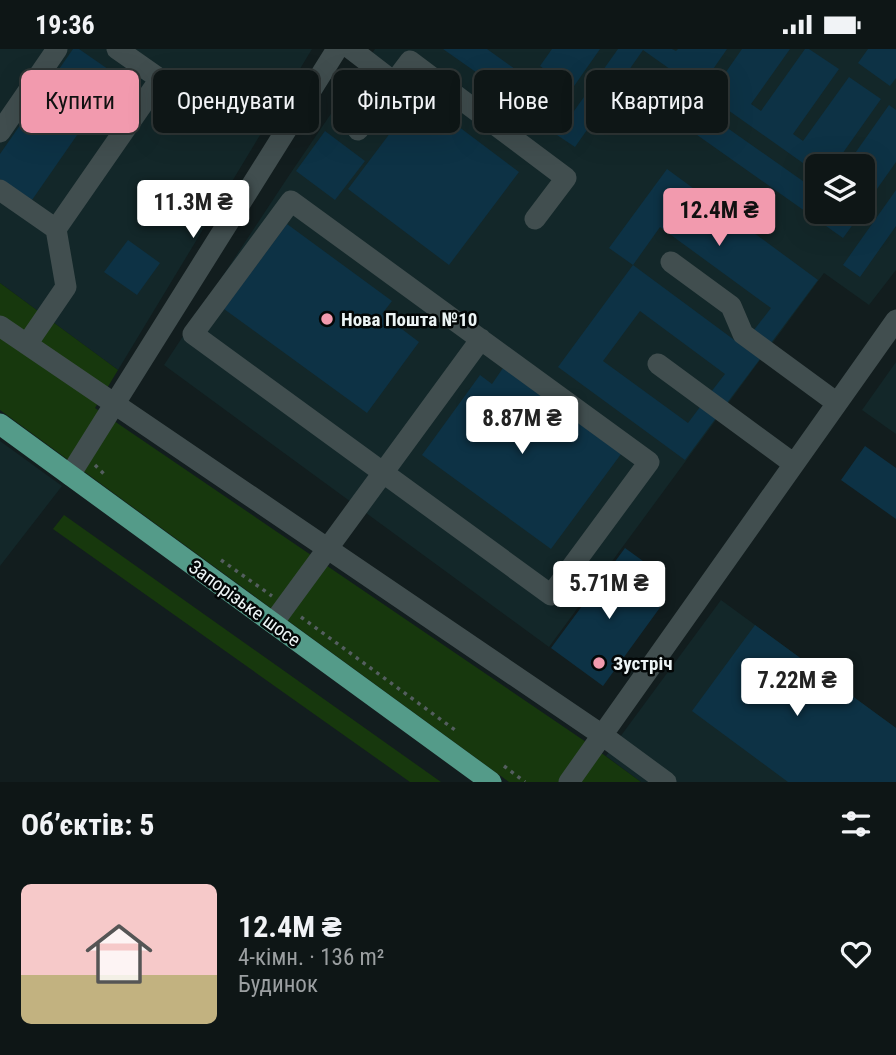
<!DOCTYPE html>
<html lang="uk">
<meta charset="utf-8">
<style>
:root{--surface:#0e1616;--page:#1c2323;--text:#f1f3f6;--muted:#9b9fa1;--line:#2e3535;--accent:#f29aae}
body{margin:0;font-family:"Roboto Condensed",sans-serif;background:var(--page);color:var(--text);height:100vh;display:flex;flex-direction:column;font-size:26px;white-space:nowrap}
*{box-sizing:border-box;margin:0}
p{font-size:23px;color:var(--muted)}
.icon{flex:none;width:38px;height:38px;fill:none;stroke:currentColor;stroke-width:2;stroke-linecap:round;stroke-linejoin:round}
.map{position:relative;height:733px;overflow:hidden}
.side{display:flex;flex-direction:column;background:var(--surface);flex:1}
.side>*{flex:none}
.top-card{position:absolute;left:21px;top:21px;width:854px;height:63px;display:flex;gap:14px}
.fabs{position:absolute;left:805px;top:105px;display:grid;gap:14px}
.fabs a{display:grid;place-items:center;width:70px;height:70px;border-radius:10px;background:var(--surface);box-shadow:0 7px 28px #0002,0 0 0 2px var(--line);font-size:35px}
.price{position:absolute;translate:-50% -60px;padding:0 16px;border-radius:7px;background:#fff;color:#222;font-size:23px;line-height:46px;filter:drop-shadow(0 2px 4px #0008)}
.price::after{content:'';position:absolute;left:50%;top:42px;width:21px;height:16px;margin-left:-10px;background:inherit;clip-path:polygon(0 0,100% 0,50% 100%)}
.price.on{background:var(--accent);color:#111}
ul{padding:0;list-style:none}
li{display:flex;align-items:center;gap:21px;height:175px;padding:0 21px}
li+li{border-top:2px solid var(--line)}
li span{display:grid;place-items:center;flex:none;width:196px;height:140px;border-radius:10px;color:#555}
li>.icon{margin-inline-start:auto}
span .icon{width:84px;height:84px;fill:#fffc;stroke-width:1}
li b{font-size:30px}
h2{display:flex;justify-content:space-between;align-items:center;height:84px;padding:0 21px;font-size:30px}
.chip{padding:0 24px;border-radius:10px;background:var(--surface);box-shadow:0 7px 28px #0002,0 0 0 2px var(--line);font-size:24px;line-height:63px}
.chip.on{background:var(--accent);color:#111}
.status{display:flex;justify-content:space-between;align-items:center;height:49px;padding:0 35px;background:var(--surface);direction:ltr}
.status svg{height:19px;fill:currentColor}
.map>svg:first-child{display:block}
.built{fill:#132729;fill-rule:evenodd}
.green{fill:#17380d}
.building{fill:#0d3245}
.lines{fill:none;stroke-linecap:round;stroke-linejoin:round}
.path{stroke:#545e5f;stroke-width:3.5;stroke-dasharray:3.5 5;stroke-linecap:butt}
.minor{stroke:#414e4f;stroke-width:21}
.major{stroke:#549b89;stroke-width:21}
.poi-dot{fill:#f29aae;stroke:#030707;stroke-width:2.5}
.labels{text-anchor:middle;stroke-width:5;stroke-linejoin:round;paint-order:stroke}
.poi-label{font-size:19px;font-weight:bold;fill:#ecf4f5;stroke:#030707;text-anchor:start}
.street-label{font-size:19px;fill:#ecf4f5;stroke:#030707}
</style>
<div class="status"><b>19:36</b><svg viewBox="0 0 49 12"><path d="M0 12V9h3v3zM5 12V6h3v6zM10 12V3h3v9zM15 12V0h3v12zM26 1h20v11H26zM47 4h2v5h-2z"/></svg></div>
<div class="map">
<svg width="896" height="733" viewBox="0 0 896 733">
<rect width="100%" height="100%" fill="#121d1e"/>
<!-- built -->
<path class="built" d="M 0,0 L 312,0 L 118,321 L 0,234 Z
M 375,0 L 896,0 L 896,221 L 869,256 L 824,224 L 549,598 L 164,316 L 290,125 ZM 817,117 L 863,117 L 863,163 L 817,163 Z
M 896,313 L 896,385 L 862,361 Z
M 0,392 L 62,437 L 0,517 Z
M 721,551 L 896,679 L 896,733 L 641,733 L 606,707 Z"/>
<!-- green -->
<path class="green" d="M 0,234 L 118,321 L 95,359 L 589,695 L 641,733 L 509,733 L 0,361 Z
M 64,466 L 441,733 L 410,733 L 53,480 Z"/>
<!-- building -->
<path class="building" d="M 73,0 L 79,0 L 118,27 L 32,151 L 0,130 L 0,105 Z
M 443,0 L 487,0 L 561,53 L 547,73 Z
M 552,0 L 600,0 L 572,40 L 540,17 Z
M 618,0 L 672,0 L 676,2 L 678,0 L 727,0 L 709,26 L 719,33 L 742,0 L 790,0 L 751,55 L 761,62 L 805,0 L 809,0 L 839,20 L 793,85 L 803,92 L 849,28 L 881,50 L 835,115 L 839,117 L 817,117 L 817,124 L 643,1 L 575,98 L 557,86 Z
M 868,0 L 896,0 L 896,29 L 890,37 L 858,14 Z
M 645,21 L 817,142 L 817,163 L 847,163 L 857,170 L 843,189 L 632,40 Z
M 418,47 L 519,123 L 449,216 L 348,140 Z
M 889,56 L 896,61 L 896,113 L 865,157 L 863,156 L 863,117 L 846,117 Z
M 325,82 L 365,112 L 335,151 L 296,122 Z
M 667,120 L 818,231 L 771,294 L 754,281 L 771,259 L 660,178 L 633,216 L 609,199 Z
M 896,141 L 896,177 L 860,228 L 843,216 Z
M 287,175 L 392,252 L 382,265 L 419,293 L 367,364 L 224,260 Z
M 128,191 L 160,214 L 137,246 L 104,223 Z
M 633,216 L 760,310 L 727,354 L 711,343 L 725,325 L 640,262 L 603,312 L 688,374 L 700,358 L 716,369 L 685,411 L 558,318 Z
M 503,319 L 621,405 L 551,500 L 422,406 L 480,326 L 492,335 Z
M 865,397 L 896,419 L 896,470 L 841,431 Z
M 625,499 L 643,512 L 631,529 L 664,553 L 603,637 L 551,599 Z
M 755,576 L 896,679 L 896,733 L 788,733 L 692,662 Z"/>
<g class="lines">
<!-- path -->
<path class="path" d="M 95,416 L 107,428
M 221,511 L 272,547
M 301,568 L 455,681
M 504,717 L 525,733"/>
<!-- minor -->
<path class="minor" d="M 351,0 L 394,33
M 358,81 L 410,12 L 566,129 L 535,170
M 0,83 L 57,0
M 0,141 L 56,180 L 66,238 L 27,295
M 291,152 L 649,413 L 551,546 L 193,285 Z
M 56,180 L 160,30 L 117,0
M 671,213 L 731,257 L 743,285 L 837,354
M 0,277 L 602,686 L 666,733
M 658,315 L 794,415
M 70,426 L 337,0
M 273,574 L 481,290
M 569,733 L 896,271"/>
<!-- major -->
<path class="major" d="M 0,375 L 491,733"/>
</g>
<!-- markers -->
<g class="poi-dot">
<circle cx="327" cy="270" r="7"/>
<circle cx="599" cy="614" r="7"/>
</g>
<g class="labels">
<!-- poi labels -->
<g class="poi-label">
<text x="341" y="277">Нова Пошта №10</text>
<text x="613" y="621">Зустріч</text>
</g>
<!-- street labels -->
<g class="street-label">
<text transform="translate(245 554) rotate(36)" y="7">Запорізьке шосе</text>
</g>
</g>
</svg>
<div class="fabs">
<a><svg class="icon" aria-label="layers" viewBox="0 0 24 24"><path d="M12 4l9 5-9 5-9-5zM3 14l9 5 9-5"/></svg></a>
</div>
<b class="price" style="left:193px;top:191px">11.3M ₴</b>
<b class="price on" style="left:719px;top:199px">12.4M ₴</b>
<b class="price" style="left:522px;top:407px">8.87M ₴</b>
<b class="price" style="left:609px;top:572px">5.71M ₴</b>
<b class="price" style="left:797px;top:669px">7.22M ₴</b>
<div class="top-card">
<a class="chip on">Купити</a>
<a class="chip">Орендувати</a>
<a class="chip">Фільтри</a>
<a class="chip">Нове</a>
<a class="chip">Квартира</a>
</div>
</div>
<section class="side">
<h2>Об’єктів: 5<svg class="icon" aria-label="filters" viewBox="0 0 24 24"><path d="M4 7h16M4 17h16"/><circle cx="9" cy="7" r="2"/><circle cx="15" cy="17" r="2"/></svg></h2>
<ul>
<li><span style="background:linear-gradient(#f6c9c9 65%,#c2b280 0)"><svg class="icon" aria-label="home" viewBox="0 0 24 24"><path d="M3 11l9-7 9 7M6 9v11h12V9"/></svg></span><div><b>12.4M ₴</b><p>4-кімн. · 136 m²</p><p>Будинок</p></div><svg class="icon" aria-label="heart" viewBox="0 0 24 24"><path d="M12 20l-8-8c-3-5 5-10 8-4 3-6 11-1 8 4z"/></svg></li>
</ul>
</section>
